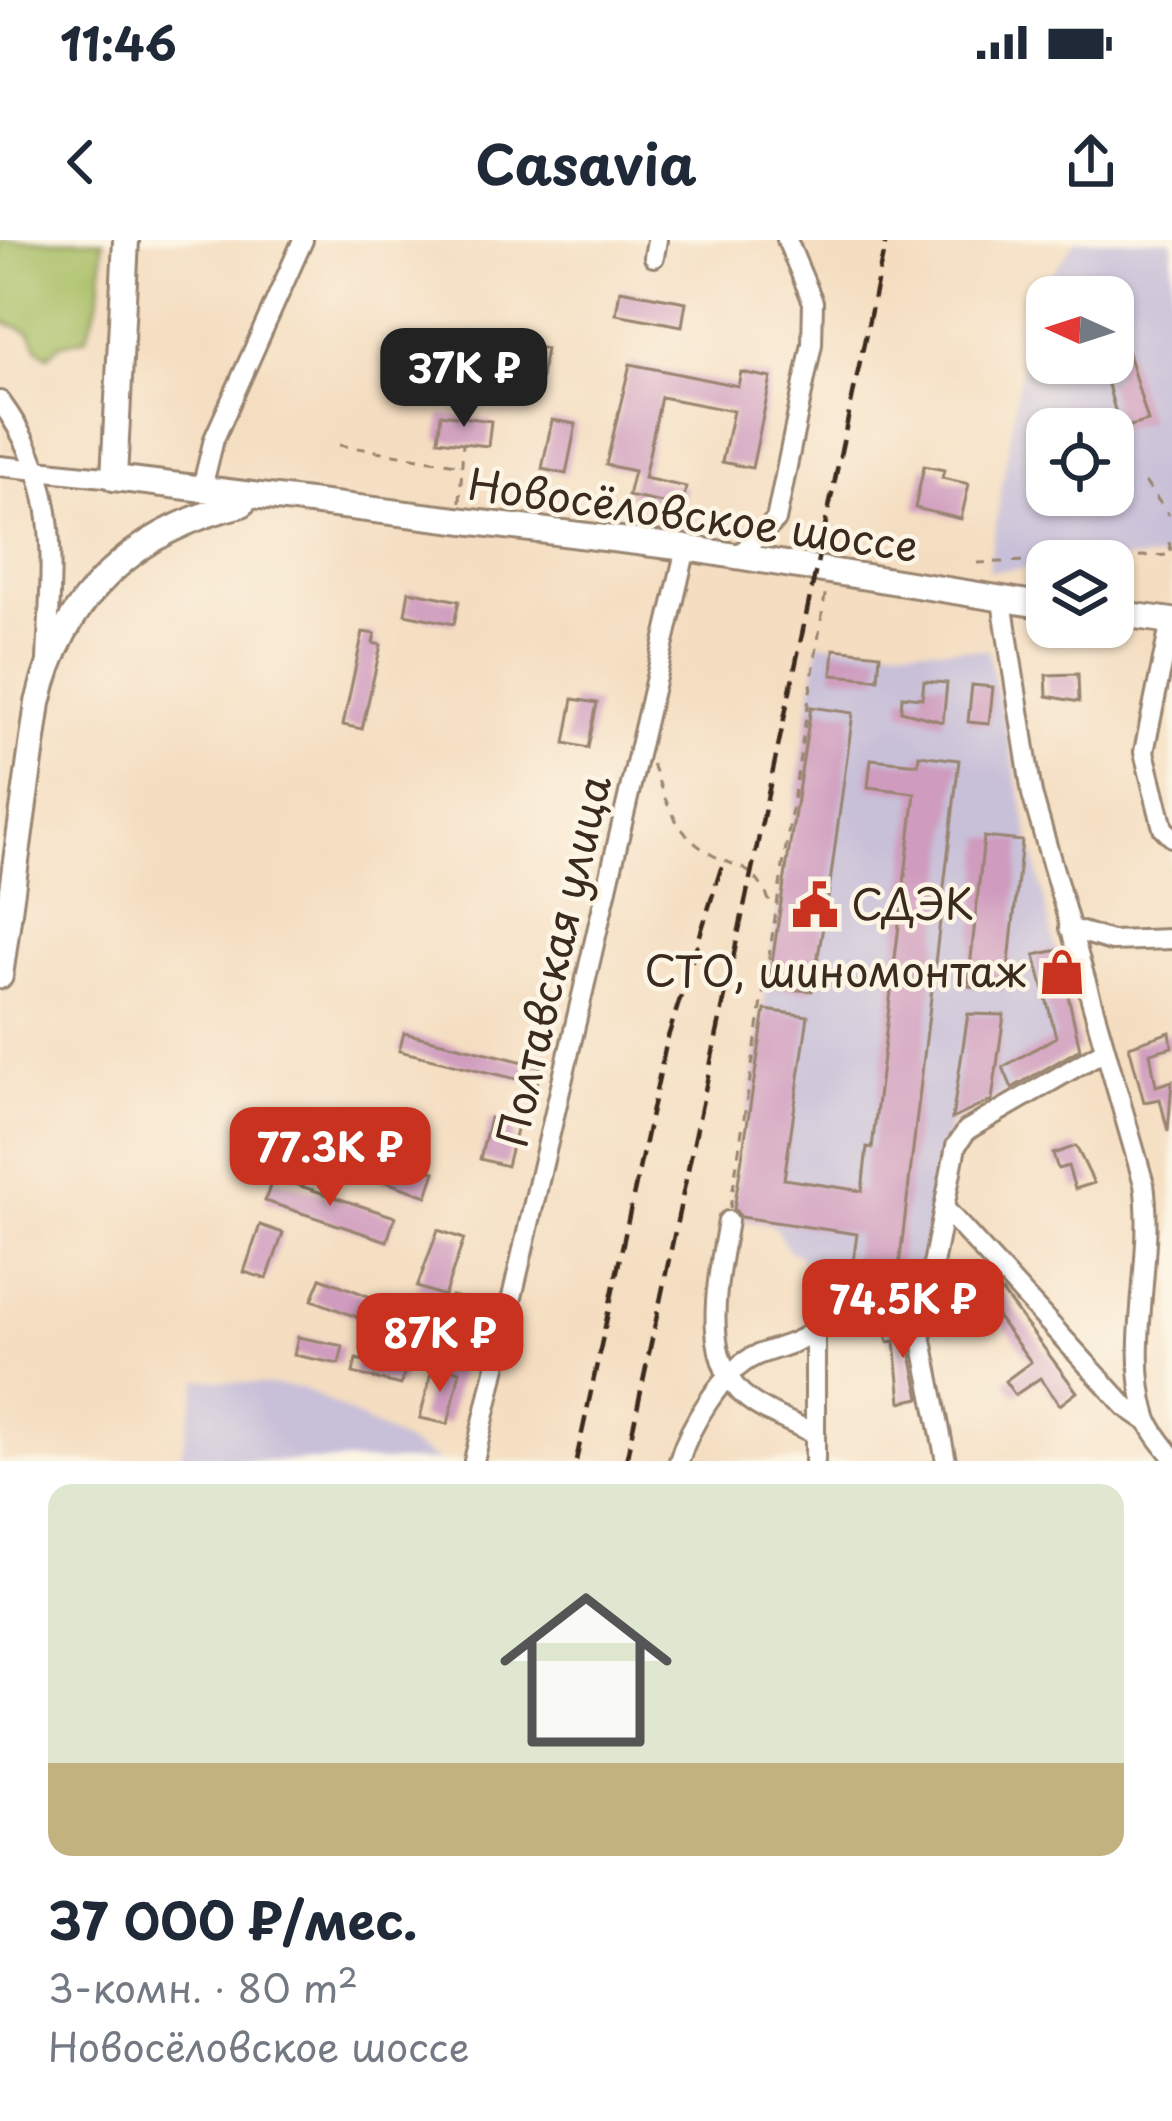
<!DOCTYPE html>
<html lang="ru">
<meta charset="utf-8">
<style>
:root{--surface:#fff;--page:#f6f6f7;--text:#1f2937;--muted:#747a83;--accent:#c8321e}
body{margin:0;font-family:"Playpen Sans",sans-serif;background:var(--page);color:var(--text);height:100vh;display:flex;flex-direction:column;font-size:45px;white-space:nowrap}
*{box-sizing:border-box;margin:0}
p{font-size:39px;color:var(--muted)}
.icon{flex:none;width:66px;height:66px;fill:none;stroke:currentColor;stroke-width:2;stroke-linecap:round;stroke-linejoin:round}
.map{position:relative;height:1221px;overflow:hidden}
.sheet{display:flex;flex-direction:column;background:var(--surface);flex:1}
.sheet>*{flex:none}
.needle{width:78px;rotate:273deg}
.tools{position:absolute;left:1026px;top:36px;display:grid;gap:24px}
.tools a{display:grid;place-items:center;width:108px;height:108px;border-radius:24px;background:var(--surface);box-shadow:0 3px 9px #0004;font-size:60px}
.price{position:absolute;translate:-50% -102px;padding:0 27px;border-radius:24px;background:var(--accent);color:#fff;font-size:39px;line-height:78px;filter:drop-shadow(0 3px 6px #0008)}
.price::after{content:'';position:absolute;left:50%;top:72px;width:36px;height:27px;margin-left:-18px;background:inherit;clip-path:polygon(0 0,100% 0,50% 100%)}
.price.selected{background:#222;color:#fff}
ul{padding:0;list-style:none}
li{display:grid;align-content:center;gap:24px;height:636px;padding:0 48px}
li span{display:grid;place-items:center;height:372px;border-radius:24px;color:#555}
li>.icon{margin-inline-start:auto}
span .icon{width:216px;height:216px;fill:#fffc;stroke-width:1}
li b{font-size:51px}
.status{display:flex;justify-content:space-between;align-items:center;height:84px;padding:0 60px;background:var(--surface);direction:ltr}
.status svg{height:33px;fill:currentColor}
header{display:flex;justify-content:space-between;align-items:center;height:156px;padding:0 48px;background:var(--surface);font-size:54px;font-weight:700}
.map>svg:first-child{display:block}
.industrial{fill:#c8bfd8;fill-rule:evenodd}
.green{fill:#a7be63;stroke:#717440;stroke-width:3}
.building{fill:#cf9bbe}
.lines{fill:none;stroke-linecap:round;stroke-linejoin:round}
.minor-casing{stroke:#98846f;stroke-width:24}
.major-casing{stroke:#98846f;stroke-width:30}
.path{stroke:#98846f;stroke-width:3;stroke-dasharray:9 9;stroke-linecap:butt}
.minor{stroke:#fff;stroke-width:18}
.major{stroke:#fff;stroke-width:24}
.rail{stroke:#3b2a1e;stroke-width:4.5;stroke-dasharray:18 9;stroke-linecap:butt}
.labels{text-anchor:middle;stroke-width:9;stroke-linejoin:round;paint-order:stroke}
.street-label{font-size:42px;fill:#3b2a1e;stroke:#fcf5e5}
.poi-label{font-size:42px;fill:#3b2a1e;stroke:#fcf5e5;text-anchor:start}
</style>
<div class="status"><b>11:46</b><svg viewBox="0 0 49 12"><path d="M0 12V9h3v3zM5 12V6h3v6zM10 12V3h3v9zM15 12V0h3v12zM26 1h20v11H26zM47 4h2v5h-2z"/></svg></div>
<header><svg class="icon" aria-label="back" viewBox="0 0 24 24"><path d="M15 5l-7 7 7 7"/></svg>Casavia<svg class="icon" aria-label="share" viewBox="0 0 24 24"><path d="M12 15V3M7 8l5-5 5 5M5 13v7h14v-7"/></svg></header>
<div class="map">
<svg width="1172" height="1221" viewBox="0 0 1172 1221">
<rect width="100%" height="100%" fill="#fcf5e5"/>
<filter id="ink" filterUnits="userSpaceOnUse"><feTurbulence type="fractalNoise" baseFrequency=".00833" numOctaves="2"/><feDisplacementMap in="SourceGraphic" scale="24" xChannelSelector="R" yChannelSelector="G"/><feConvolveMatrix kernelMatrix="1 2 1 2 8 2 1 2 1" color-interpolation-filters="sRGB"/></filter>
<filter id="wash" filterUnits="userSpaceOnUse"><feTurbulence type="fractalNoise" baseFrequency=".004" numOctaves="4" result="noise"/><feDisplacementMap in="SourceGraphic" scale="48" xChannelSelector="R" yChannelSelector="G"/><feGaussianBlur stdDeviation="2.7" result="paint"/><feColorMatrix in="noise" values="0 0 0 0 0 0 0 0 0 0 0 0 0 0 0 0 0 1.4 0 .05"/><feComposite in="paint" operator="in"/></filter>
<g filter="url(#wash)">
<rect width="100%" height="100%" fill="#f4ddc0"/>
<!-- industrial -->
<path class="industrial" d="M 1076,0 L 1172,0 L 1172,318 L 1047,321 L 1047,327 L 988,331 L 1032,61 ZM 1047,57 L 1113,57 L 1113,123 L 1047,123 ZM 1047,189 L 1113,189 L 1113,255 L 1047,255 Z
M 819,403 L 988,410 L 1078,810 L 949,885 L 931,1013 L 912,1041 L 882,1038 L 880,1047 L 802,1033 L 802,1017 L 789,1011 L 773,985 L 731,978 Z
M 199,1139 L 303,1148 L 440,1221 L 179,1221 Z"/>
<!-- green -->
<path class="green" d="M 0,0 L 103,0 L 100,56 L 86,98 L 61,104 L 48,116 L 38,109 L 30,92 L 0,80 Z"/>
<g id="blocks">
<!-- building -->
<path class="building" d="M 620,50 L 686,62 L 682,86 L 616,74 Z
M 1113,63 L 1148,181 L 1120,189 L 1107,141 L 1115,139 Z
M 521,104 L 546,109 L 539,149 L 514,145 Z
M 630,124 L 738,146 L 741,132 L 771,138 L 752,228 L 722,222 L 733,171 L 661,157 L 644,238 L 686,247 L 682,267 L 628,256 L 634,231 L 606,225 Z
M 441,174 L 491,181 L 488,206 L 438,200 Z
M 552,180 L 576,184 L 566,234 L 542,229 Z
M 924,226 L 944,230 L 942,238 L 969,244 L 961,279 L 915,268 Z
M 409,351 L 459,361 L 454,384 L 405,374 Z
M 363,392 L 375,394 L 373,403 L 381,405 L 362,489 L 343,485 Z
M 834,409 L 880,414 L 878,439 L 832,435 Z
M 1078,434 L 1079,462 L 1047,456 L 1046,435 Z
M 924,441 L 947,443 L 943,482 L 901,471 L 902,456 L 922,458 Z
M 972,445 L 993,447 L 989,484 L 968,482 Z
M 573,459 L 597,463 L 588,508 L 565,503 Z
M 811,467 L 853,473 L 828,658 L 812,751 L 768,748 Z
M 919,515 L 959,520 L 898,1036 L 880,1034 L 879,1042 L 869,1041 L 870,1033 L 852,1031 L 857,994 L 741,977 L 734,969 L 765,770 L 808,776 L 784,939 L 862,951 L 867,907 L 872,908 L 915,553 L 868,547 L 871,519 L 918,524 Z
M 984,597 L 1022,601 L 1006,750 L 968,746 Z
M 1058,710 L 1080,809 L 1012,848 L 1003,827 L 1056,797 L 1035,715 Z
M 968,774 L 1004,775 L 992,860 L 952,879 Z
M 1170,792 L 1172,807 L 1150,813 L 1156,846 L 1172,841 L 1168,892 L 1160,859 L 1144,862 L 1129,806 Z
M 404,793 L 541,826 L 537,844 L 399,811 Z
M 490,878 L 517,885 L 507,926 L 480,919 Z
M 1076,906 L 1094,943 L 1075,949 L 1068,926 L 1058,929 L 1053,914 Z
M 385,916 L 435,932 L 427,956 L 377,939 Z
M 273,937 L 395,977 L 387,1001 L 265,961 Z
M 260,985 L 283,993 L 267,1039 L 244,1032 Z
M 438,990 L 464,999 L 444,1056 L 417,1047 Z
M 321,1038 L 371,1057 L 362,1079 L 312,1060 Z
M 1002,1052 L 1077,1152 L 1060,1165 L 1040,1138 L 1015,1155 L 1005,1141 L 1031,1122 L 987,1063 Z
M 451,1056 L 475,1061 L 466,1102 L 442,1096 Z
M 904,1081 L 920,1158 L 901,1162 L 895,1101 L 888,1102 L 884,1084 Z
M 298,1097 L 343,1106 L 339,1124 L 294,1115 Z
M 356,1119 L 405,1131 L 401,1145 L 353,1133 Z
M 433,1125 L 460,1131 L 448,1184 L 420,1178 Z"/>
</g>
</g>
<g filter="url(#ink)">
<use href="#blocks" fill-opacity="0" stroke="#98846f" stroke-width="3"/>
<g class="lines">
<defs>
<path id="minor" d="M 654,17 L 657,0
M 0,161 C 63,246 51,320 47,420
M 0,226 L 114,238
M 201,252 L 214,199 L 303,0
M 738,316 L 776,280 L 812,104 L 813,62 L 787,0
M 1002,361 L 1032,554 L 1144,944 C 1155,1018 1125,1108 1147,1177 C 1151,1191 1163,1204 1172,1216
M 1171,381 L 1144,512 L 1163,588 L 1172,597
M 1069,688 L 1111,701 L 1172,699
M 946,970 L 1126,1167 L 1148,1182
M 728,981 C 719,1035 697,1120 748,1159 C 767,1174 794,1183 815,1194
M 913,1055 L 946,1221
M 474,1221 L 686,308
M 679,1221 C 689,1187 722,1131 755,1116 C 776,1107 798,1105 815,1089
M 815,1221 L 815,1089 L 826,1071 L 913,1055 L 930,1040 L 956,906 L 967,890 L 1105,810"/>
<path id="major" d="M 126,0 L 114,238 L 686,308 L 1047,366
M 1113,373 L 1172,381
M 0,736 L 38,463 C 62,356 137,289 242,264"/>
</defs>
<!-- minor casing -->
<use href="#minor" class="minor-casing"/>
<!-- major casing -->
<use href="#major" class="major-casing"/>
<!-- path -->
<path class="path" d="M 339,205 L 462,225
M 1145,242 L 1169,275
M 460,262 L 463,203
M 1169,302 L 1172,315
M 977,323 L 1169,315
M 652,524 C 664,555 672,586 700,607 C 733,632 752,617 771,665
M 730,968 L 826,349"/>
<!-- minor -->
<use href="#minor" class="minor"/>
<!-- major -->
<use href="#major" class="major"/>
<!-- rail -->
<path class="rail" d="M 576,1221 L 667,800 L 724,619
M 626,1221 L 886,0"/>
</g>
</g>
<!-- icons -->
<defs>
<symbol id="civic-bare" viewBox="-9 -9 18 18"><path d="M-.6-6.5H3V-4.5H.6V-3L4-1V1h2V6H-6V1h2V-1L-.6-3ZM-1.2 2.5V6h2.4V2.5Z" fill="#c8321e" stroke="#fcf5e5" stroke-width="2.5" paint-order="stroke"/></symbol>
<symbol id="shop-bare" viewBox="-9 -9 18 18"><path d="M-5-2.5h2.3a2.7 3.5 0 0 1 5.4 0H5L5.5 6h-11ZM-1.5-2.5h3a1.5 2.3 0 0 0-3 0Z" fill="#c8321e" stroke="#fcf5e5" stroke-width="2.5" paint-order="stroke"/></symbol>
</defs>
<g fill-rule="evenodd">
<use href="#civic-bare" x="782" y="632" width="66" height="66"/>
<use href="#shop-bare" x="1029" y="699" width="66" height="66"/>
</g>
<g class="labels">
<!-- street labels -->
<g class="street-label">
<text transform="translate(693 276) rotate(8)" y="15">Новосёловское шоссе</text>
<text transform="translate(554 721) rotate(-77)" y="15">Полтавская улица</text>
</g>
<!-- poi labels -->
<g class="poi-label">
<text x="851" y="680">СДЭК</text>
<text x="1026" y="747" text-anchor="end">СТО, шиномонтаж</text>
</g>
</g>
</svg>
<div class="tools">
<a><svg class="needle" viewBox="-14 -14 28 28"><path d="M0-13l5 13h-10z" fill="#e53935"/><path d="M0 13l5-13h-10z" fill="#747a83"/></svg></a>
<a><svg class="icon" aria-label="locate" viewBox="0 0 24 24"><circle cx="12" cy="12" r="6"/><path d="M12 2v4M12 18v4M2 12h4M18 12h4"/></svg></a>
<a><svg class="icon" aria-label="layers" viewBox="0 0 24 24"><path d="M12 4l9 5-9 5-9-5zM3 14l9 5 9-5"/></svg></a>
</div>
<b class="price selected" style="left:464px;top:190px">37K ₽</b>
<b class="price" style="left:330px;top:969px">77.3K ₽</b>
<b class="price" style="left:903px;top:1121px">74.5K ₽</b>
<b class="price" style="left:440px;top:1155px">87K ₽</b>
</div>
<section class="sheet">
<ul>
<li><span style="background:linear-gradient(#dfe7d0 75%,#c2b280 0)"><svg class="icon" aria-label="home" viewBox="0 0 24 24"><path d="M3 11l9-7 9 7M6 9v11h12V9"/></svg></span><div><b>37 000 ₽/мес.</b><p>3-комн. · 80 m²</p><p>Новосёловское шоссе</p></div></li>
</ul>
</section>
